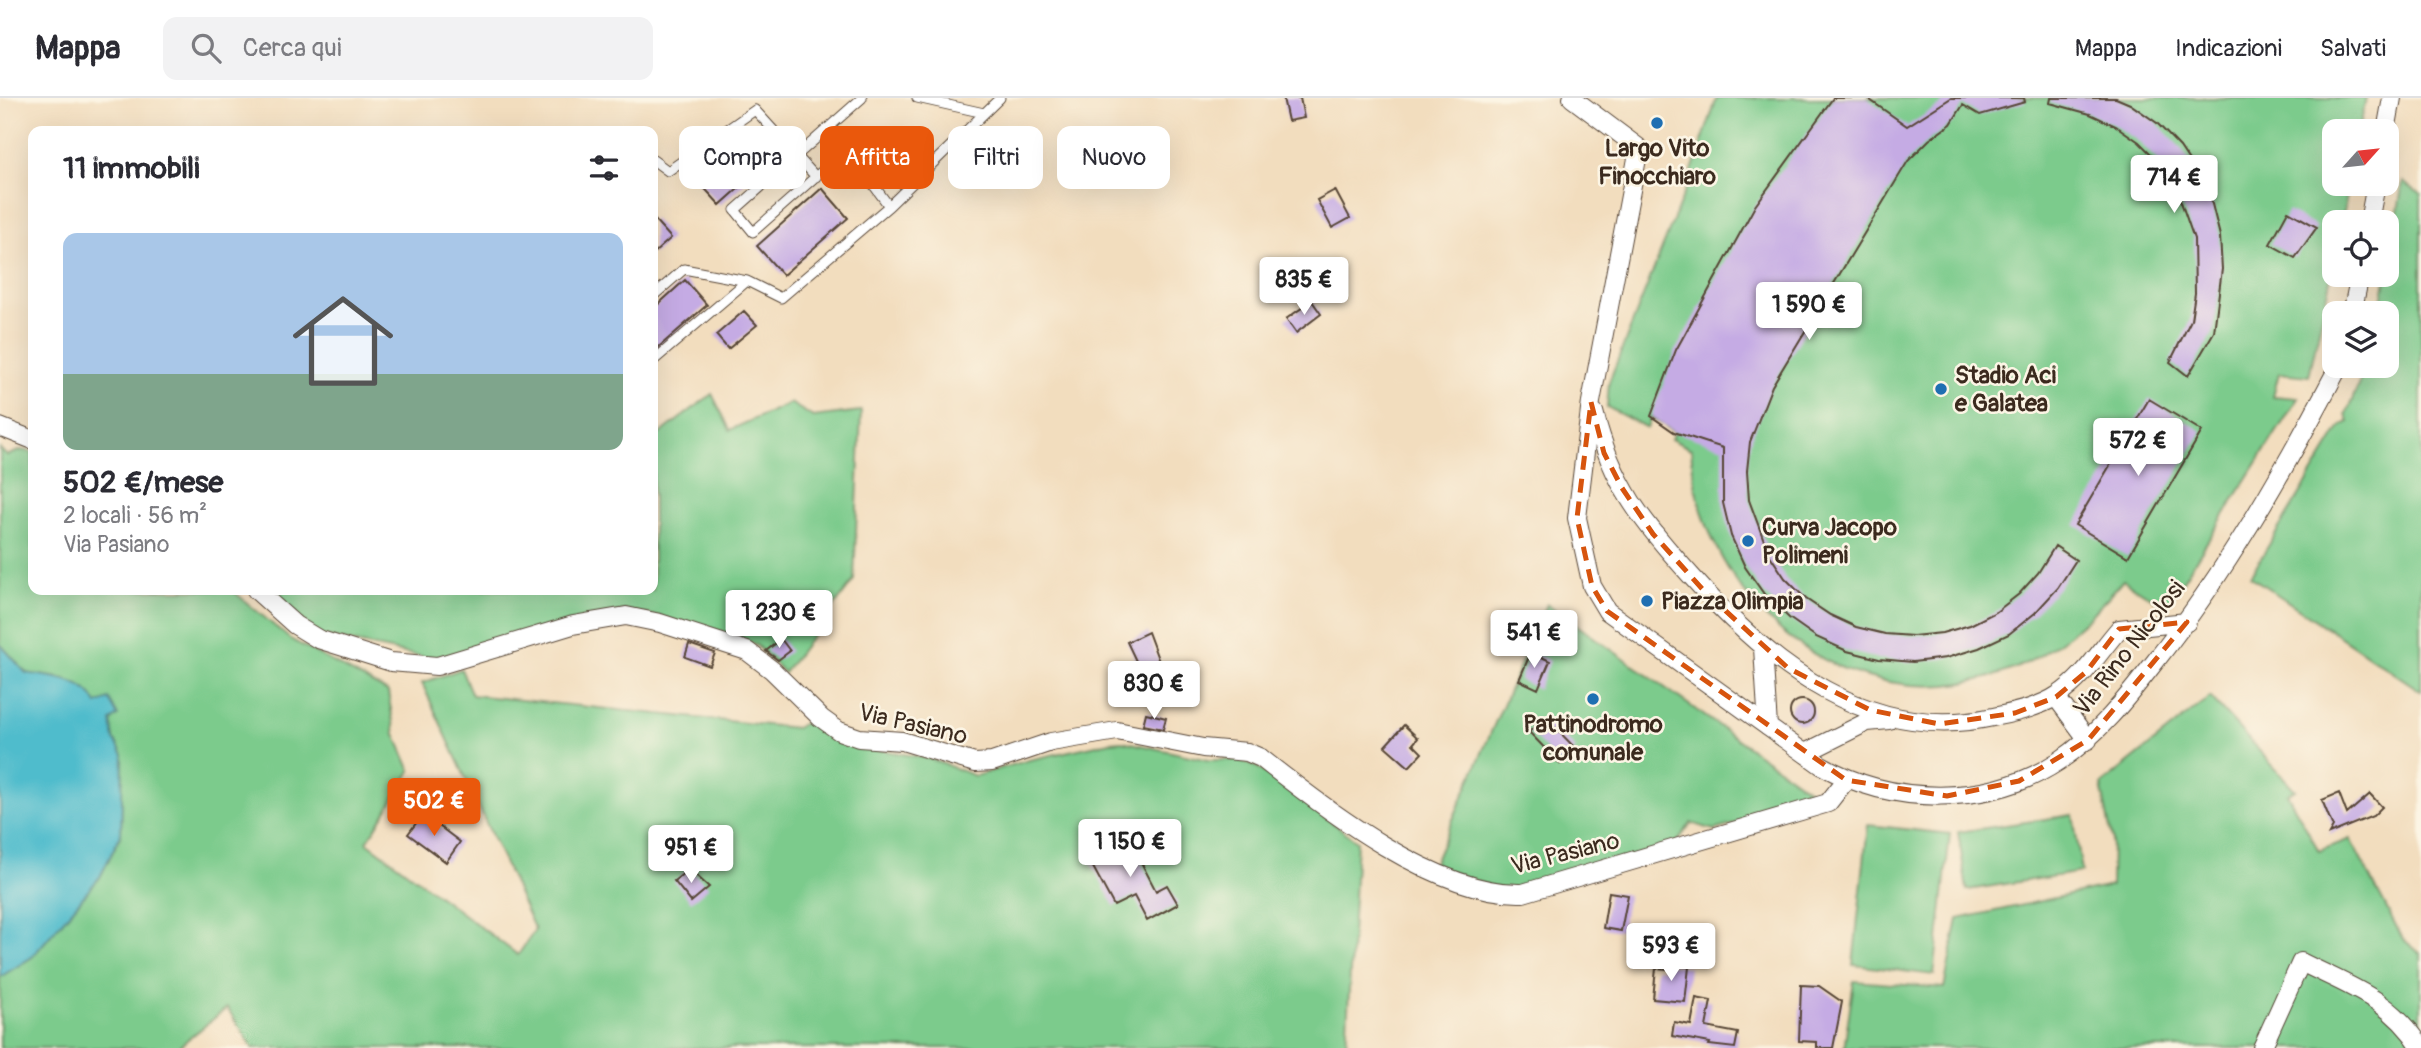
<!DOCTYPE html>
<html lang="it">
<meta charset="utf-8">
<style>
:root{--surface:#fff;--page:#f2f2f3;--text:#2b2b33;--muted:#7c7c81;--line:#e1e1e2;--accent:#ea580c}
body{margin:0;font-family:Pangolin,sans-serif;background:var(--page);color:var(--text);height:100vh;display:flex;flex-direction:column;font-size:26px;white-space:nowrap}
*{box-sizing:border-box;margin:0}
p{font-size:23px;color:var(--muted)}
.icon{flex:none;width:38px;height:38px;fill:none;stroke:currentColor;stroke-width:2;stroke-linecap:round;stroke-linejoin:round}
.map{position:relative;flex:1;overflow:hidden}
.details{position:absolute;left:28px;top:28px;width:630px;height:469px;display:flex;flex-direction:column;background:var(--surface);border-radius:14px;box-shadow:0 7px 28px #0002}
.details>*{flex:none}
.banner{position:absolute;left:679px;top:28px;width:665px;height:63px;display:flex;gap:14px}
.needle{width:46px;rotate:63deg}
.fabs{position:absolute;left:2322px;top:21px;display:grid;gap:14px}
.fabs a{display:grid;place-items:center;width:77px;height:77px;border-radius:14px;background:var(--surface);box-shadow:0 7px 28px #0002;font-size:35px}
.price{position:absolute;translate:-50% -60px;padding:0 16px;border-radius:7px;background:#fff;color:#222;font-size:23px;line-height:46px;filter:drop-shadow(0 2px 4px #0008)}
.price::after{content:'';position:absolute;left:50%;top:42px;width:21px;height:16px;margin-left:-10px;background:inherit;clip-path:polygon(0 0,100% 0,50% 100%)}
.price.on{background:var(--accent);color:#fff}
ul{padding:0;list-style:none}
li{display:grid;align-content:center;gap:14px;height:371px;padding:0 35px}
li+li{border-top:2px solid var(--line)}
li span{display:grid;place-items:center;height:217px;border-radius:14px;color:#555}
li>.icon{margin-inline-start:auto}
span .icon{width:126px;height:126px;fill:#fffc;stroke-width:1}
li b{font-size:30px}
h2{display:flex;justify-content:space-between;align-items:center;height:84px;padding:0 35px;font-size:30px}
.tag{padding:0 24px;border-radius:14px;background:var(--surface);box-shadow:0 7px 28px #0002;font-size:24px;line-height:63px}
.tag.on{background:var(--accent);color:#fff}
header{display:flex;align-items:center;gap:42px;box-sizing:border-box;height:98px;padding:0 35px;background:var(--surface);border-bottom:2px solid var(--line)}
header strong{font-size:33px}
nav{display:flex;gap:38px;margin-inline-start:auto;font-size:24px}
.search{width:490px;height:63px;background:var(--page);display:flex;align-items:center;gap:18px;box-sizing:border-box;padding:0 24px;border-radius:14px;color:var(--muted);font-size:26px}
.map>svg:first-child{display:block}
.green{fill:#7ccb8c;stroke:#5c7a55;stroke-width:2}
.water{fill:#50bccc;stroke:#467375;stroke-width:2}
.building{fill:#c5abe4}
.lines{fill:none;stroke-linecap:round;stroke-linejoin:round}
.service-casing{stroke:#564536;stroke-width:11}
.minor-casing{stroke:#564536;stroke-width:20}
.service{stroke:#fff;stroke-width:9}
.minor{stroke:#fff;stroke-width:18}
.marked{fill:none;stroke:#d7540e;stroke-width:5;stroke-dasharray:14 9;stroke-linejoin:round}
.poi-dot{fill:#1f6fb2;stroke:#fcf5e5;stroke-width:2.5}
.labels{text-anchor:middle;stroke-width:5;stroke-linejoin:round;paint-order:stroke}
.poi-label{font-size:24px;font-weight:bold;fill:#3b2a1e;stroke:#fcf5e5;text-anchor:start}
.street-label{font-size:24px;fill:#3b2a1e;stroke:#fcf5e5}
</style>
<header>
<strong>Mappa</strong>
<div class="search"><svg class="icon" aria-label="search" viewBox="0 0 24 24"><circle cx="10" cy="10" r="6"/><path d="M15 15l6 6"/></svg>Cerca qui</div>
<nav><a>Mappa</a><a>Indicazioni</a><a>Salvati</a></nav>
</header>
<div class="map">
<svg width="2421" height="950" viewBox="0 0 2421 950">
<rect width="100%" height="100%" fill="#fcf5e5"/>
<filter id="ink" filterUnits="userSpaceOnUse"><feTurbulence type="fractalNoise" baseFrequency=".0143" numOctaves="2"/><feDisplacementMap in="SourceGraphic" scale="14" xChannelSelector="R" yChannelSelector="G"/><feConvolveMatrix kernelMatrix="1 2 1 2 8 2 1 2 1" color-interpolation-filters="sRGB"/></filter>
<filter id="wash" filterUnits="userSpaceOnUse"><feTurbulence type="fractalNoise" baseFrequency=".00686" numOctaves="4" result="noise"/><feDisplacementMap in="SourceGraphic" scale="28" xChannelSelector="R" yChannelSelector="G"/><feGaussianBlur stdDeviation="1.57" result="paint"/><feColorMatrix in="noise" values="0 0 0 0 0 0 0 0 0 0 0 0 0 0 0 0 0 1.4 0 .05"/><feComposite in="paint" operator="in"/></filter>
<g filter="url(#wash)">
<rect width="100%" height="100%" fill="#f2ddbe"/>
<!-- green -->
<path class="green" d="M 1717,0 L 2366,0 L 2359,33 L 2334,33 L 2334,86 L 2349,86 L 2342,124 L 2334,124 L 2334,164 L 2309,278 L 2279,275 L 2273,298 L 2298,300 L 2166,509 L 2123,482 C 2090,521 2052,558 2003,575 C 1849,628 1699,507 1691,351 L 1671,341 L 1674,334 L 1651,319 L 1647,330 L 1607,309 L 1609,284 L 1686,90 Z
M 2403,84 L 2421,96 L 2421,593 L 2250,478 L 2342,327 L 2349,324 L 2346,317 L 2366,268 L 2387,268 L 2387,215 L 2380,215 Z
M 712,296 L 730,332 L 790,305 L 813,319 L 861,313 L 854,482 L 784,575 L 755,546 L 661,519 L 625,513 L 438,562 L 318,537 L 266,492 L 653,492 L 653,341 Z
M 0,351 L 7,358 L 21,352 L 33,354 L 33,492 L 232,492 L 290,541 L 388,594 L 395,636 L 411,673 L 367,744 L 518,857 L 535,832 L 422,585 L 461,571 L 472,597 L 796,630 L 809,622 L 842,645 L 931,661 L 975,678 L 1029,662 L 1110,644 L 1122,643 L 1208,662 L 1238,662 L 1257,669 L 1357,743 L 1346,950 L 253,950 L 227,910 L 177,950 L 0,950 L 0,879 L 32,859 L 100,779 L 121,737 L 123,657 L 114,641 L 111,623 L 97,606 L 65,581 L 26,575 L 0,546 Z
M 1547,506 L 1816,697 L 1797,710 L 1714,732 L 1691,725 L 1676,746 L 1516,791 L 1496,791 L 1433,767 Z
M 2210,599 L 2295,692 L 2287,696 L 2319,753 L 2350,741 L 2403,841 L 2421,856 L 2421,950 L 1844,950 L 1854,883 L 1944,890 L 1958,821 L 2111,788 L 2112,741 L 2101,687 Z
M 2073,717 L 2082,774 L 1967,792 L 1958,734 Z
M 1868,727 L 1950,736 L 1934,877 L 1853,867 Z"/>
<!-- water -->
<path class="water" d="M 0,546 L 26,575 C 51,579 85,580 97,606 L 109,601 L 118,618 L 111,623 L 114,641 L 123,657 L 121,736 L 100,779 L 32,859 L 0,879 Z"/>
<g id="blocks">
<!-- building -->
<path class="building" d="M 1283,0 L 1300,0 L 1304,20 L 1288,23 Z
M 1833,0 L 1867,0 L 1907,28 L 1951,0 L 2024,0 L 2025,4 L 1980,17 L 1963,7 L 1951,26 L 1929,42 L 1908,63 L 1772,288 L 1750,344 L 1747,373 L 1749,402 L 1769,456 L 1785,480 L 1806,501 L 1830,517 L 1856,529 L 1885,536 L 1913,538 L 1942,535 L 1970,527 L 1996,514 L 2019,496 L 2038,475 L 2055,448 L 2076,462 L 2058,490 L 2035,515 L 2009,536 L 1979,550 L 1946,560 L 1913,564 L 1879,561 L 1847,553 L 1816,539 L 1789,520 L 1764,496 L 1745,469 L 1731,438 L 1723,405 L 1723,350 L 1674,334 L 1651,318 L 1676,252 L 1755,108 Z
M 2051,0 L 2116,0 L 2130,6 L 2157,25 L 2180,49 L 2198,76 L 2212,106 L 2220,138 L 2222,171 L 2214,234 L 2188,278 L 2170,264 L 2191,222 L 2195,195 L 2194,141 L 2175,87 L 2159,64 L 2139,44 L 2116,28 L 2090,16 L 2050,5 Z
M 753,32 L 776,57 L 720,107 L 697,82 Z
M 822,90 L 848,120 L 783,177 L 757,148 Z
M 1335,92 L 1350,120 L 1332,130 L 1317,102 Z
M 2288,113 L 2317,129 L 2295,160 L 2270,146 Z
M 653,120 L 671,140 L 653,156 Z
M 1334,168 L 1344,182 L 1331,191 L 1321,178 Z
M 685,182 L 707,207 L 653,254 L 653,211 Z
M 1312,203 L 1321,216 L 1296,235 L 1286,221 Z
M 744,213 L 757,227 L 728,251 L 716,237 Z
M 2149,301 L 2202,333 L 2128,459 L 2075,427 Z
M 1148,534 L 1161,569 L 1143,578 L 1127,544 Z
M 781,541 L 790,553 L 778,562 L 766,553 Z
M 689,546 L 715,555 L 710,568 L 685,559 Z
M 1531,554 L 1550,563 L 1538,591 L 1519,582 Z
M1790 614a12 12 0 1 1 24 0a12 12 0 1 1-24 0Z
M 1146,615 L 1166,620 L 1163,631 L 1143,627 Z
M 1545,619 L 1576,651 L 1560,666 L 1529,634 Z
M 1404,627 L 1418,640 L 1413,646 L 1422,655 L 1409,669 L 1385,648 Z
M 2339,695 L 2347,716 L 2370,696 L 2382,709 L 2373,718 L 2329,736 L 2333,729 L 2322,702 Z
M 423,716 L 460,744 L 446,764 L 408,736 Z
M 1129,741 L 1156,793 L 1167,787 L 1178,806 L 1147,823 L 1134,798 L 1114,808 L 1087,758 L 1114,744 L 1116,748 Z
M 689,771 L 709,789 L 691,804 L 674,783 Z
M 1609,794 L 1628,797 L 1621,833 L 1603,830 Z
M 1667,866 L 1689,869 L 1685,904 L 1653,901 L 1656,870 L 1667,871 Z
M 1801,887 L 1819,888 L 1842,904 L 1833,950 L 1817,950 L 1817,944 L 1799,943 Z
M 1696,900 L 1711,903 L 1706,929 L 1738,935 L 1735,950 L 1709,947 L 1710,945 L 1672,938 L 1674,924 L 1691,927 Z"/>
</g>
</g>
<g filter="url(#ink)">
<use href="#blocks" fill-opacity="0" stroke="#564536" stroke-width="2"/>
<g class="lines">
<defs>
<path id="service" d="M 917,0 L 984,15
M 830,28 L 889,108
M 847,51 L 753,134 L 735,112 L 862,0
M 653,62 L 668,73 L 755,12 L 816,79
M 653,198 L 684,171 L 747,183
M 653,263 L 747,183 L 781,200 L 889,108 L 1000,0"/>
<path id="minor" d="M 1572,0 L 1639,50 L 1591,304 L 1577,420 L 1592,488 L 1607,513 L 1821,667 C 1892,708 1990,709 2059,663 C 2098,637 2126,601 2154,565 C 2227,473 2285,371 2339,268
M 2386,33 L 2392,0
M 2369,124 L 2376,86
M 2352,215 L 2360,177
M 1594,314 C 1612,387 1643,425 1693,480 C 1770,567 1870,646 1993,619 C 2014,615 2041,609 2058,597 C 2084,580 2099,554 2119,531 L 2187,524
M 0,329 L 33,342
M 256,492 L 295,527 L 318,541 L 391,564 L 437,568 L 573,527 L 626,518 L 660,525 L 747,553 L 772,572 L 821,620 L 839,633 L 859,640 L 902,643 L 975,665 L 992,664 L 1051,644 L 1117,633 L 1203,650 L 1247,654 L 1261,660 C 1326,712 1438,798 1523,795 L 1828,705 L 1846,682
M 1763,550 L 1768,629
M 2056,599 L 2088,642
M 1805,655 L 1867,624 L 1889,622
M 2262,950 L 2301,864 C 2349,888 2391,901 2421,949"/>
</defs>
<!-- service casing -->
<use href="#service" class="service-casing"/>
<!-- minor casing -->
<use href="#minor" class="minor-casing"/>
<!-- service -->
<use href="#service" class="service"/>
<!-- minor -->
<use href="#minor" class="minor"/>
</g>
</g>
<!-- marked area -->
<path class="marked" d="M 1591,304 L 1604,355 L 1622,390 L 1653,436 L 1705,494 L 1788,570 L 1870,612 L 1939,626 L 2015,615 L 2056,599 L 2086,574 L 2119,531 L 2187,524 L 2088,642 L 2019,683 L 1947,698 L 1846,682 L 1607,513 L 1592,488 L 1577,420 Z"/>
<!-- markers -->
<g class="poi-dot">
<circle cx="1657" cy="25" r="7"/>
<circle cx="1941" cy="291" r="7"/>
<circle cx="1748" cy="443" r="7"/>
<circle cx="1647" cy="503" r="7"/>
<circle cx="1593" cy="601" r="7"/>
</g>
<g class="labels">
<!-- poi labels -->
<g class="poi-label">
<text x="1657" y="58" text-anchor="middle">Largo Vito<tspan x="1657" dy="28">Finocchiaro</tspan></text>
<text x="1955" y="285">Stadio Aci<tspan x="1955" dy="28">e Galatea</tspan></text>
<text x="1762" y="437">Curva Jacopo<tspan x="1762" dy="28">Polimeni</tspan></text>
<text x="1661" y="511">Piazza Olimpia</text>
<text x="1593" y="634" text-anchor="middle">Pattinodromo<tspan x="1593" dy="28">comunale</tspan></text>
</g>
<!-- street labels -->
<g class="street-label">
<text transform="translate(2129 550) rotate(-52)" y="8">Via Rino Nicolosi</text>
<text transform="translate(913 626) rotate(13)" y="8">Via Pasiano</text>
<text transform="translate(1565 755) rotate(-14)" y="8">Via Pasiano</text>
</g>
</g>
</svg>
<div class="fabs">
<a><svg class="needle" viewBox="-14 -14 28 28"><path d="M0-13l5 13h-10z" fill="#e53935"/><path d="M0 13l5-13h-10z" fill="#7c7c81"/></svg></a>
<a><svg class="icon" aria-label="locate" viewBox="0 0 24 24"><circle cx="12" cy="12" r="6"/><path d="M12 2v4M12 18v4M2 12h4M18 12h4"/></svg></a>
<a><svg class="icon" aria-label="layers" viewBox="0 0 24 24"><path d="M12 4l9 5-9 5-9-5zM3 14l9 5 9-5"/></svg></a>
</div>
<b class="price" style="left:2174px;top:117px">714 €</b>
<b class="price" style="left:1304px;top:219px">835 €</b>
<b class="price" style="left:1809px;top:244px">1 590 €</b>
<b class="price" style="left:2138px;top:380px">572 €</b>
<b class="price" style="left:779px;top:552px">1 230 €</b>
<b class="price" style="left:1534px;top:572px">541 €</b>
<b class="price" style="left:1154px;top:623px">830 €</b>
<b class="price on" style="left:434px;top:740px">502 €</b>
<b class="price" style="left:1130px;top:781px">1 150 €</b>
<b class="price" style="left:691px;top:787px">951 €</b>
<b class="price" style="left:1671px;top:885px">593 €</b>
<div class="banner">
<a class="tag">Compra</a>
<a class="tag on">Affitta</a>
<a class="tag">Filtri</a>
<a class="tag">Nuovo</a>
</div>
<section class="details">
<h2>11 immobili<svg class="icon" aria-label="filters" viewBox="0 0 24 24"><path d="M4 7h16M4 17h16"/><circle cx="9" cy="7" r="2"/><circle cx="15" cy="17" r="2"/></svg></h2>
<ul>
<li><span style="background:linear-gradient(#a9c7e8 65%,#7fa58c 0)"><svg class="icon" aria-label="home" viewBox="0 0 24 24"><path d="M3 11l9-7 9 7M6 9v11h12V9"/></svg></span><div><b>502 €/mese</b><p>2 locali · 56 m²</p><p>Via Pasiano</p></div></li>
</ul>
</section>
</div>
